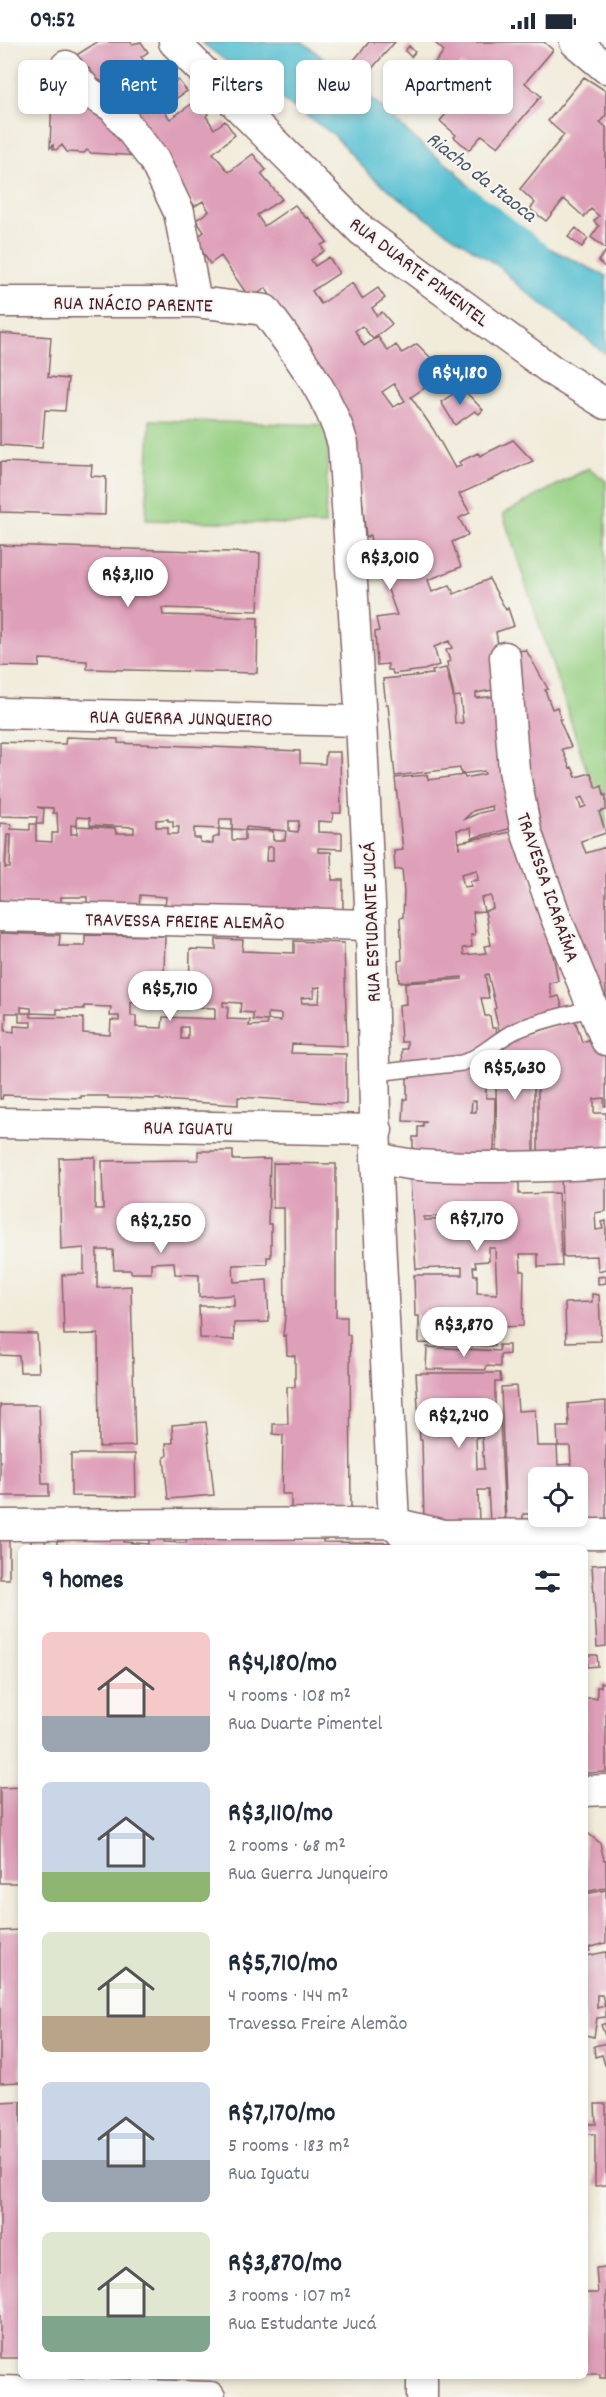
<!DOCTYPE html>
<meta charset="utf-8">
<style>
:root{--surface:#fff;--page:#f6f6f7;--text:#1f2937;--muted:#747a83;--accent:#1f6fb2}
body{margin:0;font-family:Dekko,sans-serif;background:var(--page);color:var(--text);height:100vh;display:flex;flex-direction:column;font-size:22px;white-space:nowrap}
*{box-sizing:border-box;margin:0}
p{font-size:20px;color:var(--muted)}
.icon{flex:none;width:33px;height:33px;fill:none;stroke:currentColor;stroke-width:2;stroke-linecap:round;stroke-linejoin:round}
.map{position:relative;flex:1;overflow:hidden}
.drawer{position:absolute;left:18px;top:1503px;width:570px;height:834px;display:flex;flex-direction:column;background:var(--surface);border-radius:9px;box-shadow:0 3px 9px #0003}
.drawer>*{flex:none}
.top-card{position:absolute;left:18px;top:18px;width:570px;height:54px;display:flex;gap:12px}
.tools{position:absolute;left:528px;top:1425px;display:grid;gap:12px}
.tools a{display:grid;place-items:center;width:60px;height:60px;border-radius:9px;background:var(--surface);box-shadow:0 3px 9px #0003;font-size:30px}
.price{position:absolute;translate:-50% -51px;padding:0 14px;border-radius:21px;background:#fff;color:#222;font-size:20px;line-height:39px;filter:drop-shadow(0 2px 3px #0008)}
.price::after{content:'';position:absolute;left:50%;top:36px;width:18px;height:14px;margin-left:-9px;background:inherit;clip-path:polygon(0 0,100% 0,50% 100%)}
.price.selected{background:var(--accent);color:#fff}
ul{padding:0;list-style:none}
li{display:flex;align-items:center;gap:18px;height:150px;padding:0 24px}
li span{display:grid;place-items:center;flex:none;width:168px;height:120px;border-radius:9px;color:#555}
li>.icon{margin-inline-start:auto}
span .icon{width:72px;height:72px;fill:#fffc;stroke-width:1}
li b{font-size:26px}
h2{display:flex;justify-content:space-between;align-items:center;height:72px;padding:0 24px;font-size:26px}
.chip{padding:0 21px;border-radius:9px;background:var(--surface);box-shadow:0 3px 9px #0003;font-size:21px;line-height:54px}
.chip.selected{background:var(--accent);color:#fff}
.status{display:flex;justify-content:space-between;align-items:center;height:42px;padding:0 30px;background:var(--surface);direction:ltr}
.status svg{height:16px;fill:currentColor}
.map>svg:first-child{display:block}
.green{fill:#97d083;stroke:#707857;stroke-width:1.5}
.water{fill:#56c0d1;stroke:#50707e;stroke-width:1.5}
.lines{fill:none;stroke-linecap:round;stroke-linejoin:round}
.stream{stroke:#56c0d1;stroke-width:10}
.building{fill:#de9fb8;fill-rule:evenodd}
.service-casing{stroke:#846668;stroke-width:18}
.minor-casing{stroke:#846668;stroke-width:33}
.service{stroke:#fff;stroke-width:15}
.minor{stroke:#fff;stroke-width:30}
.labels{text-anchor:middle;stroke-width:4.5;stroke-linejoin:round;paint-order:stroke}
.street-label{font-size:20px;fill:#4a1f2b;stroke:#f6f6f2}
.water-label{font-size:21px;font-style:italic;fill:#4e5765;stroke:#f6f6f2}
</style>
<div class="status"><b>09:52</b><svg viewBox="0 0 49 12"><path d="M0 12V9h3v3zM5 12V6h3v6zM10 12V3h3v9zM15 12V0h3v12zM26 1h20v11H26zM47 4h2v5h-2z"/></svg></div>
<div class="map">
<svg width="606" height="2355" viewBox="0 0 606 2355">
<rect width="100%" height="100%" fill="#f6f6f2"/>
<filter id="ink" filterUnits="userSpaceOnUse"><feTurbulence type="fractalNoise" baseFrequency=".0167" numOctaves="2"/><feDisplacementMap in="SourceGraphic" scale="12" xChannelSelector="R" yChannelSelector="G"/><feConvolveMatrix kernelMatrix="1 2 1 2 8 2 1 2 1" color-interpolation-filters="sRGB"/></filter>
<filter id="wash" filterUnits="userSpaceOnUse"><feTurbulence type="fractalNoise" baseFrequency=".008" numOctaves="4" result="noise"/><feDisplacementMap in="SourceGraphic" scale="24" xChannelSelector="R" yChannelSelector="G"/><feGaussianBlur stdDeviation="1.35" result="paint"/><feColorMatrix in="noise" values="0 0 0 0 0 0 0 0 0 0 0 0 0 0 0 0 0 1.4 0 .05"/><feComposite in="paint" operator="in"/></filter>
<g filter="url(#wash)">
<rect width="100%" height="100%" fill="#f1ebd9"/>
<!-- green -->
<path class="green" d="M 150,378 L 329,383 L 325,483 L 146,478 Z
M 589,426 L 606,439 L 606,787 L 503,472 Z"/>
<!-- water -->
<path class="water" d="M 201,0 L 303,0 L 366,51 L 423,104 L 456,129 L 495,175 L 518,191 L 606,234 L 606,312 L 519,244 L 501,226 L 426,176 L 369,132 L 333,92 L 238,28 Z"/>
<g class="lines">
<!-- stream -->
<path class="stream" d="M 469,149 L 545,208"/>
</g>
<g id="blocks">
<!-- building -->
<path class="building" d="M 97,0 L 131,0 L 132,2 L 141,0 L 148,10 L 141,15 L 150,28 L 164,18 L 172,27 L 156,39 L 163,48 L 178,38 L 187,49 L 162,66 L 170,77 L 196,59 L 208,72 L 206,74 L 214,87 L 225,79 L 235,93 L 213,111 L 229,130 L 253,112 L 266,128 L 261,132 L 282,157 L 257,173 L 264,184 L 295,163 L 306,176 L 308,175 L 327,200 L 321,203 L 324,209 L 311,218 L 315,224 L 329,215 L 339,231 L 312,249 L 321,262 L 352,241 L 362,257 L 378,246 L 385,256 L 372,266 L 377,274 L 382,270 L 392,282 L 373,297 L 362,284 L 355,289 L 364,304 L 378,295 L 388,309 L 396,303 L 402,311 L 417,302 L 434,319 L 439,316 L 450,329 L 411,355 L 433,387 L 455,426 L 461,424 L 459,420 L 478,411 L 480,414 L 513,398 L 533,419 L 459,452 L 470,471 L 459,476 L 468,493 L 452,500 L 461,525 L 428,538 L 432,550 L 450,543 L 454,552 L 489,537 L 506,568 L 508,566 L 514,584 L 496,590 L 505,646 L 476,651 L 476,656 L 500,654 L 517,785 L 472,796 L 471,786 L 457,788 L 459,807 L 460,800 L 516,789 L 545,880 L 555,922 L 558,939 L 549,941 L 552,956 L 559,954 L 564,970 L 513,981 L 503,991 L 468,1016 L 403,1026 L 402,1007 L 407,1007 L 407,1000 L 401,1000 L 399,963 L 406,962 L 405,941 L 462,937 L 462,935 L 399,940 L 398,919 L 402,918 L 400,876 L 403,875 L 404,850 L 402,827 L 395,828 L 394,809 L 403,808 L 395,736 L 427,733 L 428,738 L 464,733 L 465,736 L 485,732 L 484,729 L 461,732 L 460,726 L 395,734 L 388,662 L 386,662 L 383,637 L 433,632 L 432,629 L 446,626 L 453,653 L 455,681 L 463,681 L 460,654 L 454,655 L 447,620 L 450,619 L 446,608 L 452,606 L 449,599 L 434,605 L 439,623 L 424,628 L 393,632 L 392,628 L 388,628 L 388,622 L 377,623 L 375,590 L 379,589 L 376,576 L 397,573 L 382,531 L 377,532 L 370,511 L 372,510 L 370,493 L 366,495 L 358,416 L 266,246 L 250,257 L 221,214 L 210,222 L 202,209 L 197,212 L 189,200 L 204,190 L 196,178 L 209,169 L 203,159 L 195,164 L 72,16 ZM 394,342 L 405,359 L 393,365 L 382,350 ZM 492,764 L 493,768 L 479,771 L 463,778 L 473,769 ZM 477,828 L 478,838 L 470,839 L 471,844 L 464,845 L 461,832 ZM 491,854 L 493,866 L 485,869 L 491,903 L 484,904 L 486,911 L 464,913 L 463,906 L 472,905 L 471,893 L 475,893 L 473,870 L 484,869 L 481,856 ZM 488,932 L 496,966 L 494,967 L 500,992 L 497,992 L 496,986 L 492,986 L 490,974 L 485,974 L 481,956 L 489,956 L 485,933 Z
M 369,0 L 395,0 L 368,31 L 354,18 Z
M 434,0 L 544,0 L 553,8 L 525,41 L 541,54 L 498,105 L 482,93 L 469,108 L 454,95 L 456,93 L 440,79 L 478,34 L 461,22 L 434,57 L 417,44 L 444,9 Z
M 409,4 L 415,10 L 411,15 L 405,9 Z
M 53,27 L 104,64 L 140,114 L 91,111 L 87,108 L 84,111 L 67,110 L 62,103 L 56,108 L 53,107 L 53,103 L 50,106 Z
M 584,35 L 606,49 L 606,73 L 600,80 L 606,85 L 606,207 L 591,195 L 599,184 L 594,179 L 599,174 L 591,167 L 584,175 L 564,157 L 546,179 L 530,167 L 535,161 L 520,147 L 564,93 L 548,79 Z
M 576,186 L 588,197 L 582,205 L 568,195 Z
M 606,209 L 606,226 L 598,219 Z
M 0,291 L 51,295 L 48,335 L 68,337 L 65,369 L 45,368 L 42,406 L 0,403 Z
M 462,346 L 483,368 L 479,372 L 475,369 L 455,383 L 441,360 Z
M 0,420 L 92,423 L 91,434 L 106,435 L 105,473 L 0,470 Z
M 0,503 L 260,511 L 258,569 L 162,566 L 163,573 L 258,576 L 257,631 L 87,627 L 87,619 L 40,617 L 39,625 L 0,624 Z
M 526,608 L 548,647 L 545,648 L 552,667 L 557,665 L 561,677 L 559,677 L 571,705 L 562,707 L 570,726 L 572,725 L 576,735 L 591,731 L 596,746 L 602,744 L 604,754 L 606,753 L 606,768 L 599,770 L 606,791 L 581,799 L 586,811 L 606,805 L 606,975 L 546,827 L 512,659 L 516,609 ZM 582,755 L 586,764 L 581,766 L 578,757 Z
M 66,695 L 118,697 L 118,701 L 300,709 L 300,721 L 325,722 L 326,710 L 340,710 L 341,771 L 333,771 L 332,780 L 318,779 L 318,790 L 342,791 L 342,807 L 318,806 L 318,810 L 331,810 L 332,838 L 343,838 L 343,873 L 165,867 L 166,855 L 140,853 L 139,866 L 87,865 L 87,855 L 61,855 L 61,864 L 0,862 L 0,781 L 11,782 L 11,787 L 30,788 L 30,782 L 36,782 L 37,775 L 0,774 L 0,700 L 65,702 ZM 37,765 L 53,766 L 53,771 L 57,771 L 58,791 L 52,791 L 52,800 L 36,799 L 36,782 L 43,782 L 44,767 ZM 77,775 L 90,776 L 90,783 L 134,785 L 134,791 L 116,791 L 115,786 L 77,784 ZM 168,777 L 168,779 L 173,779 L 173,785 L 179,785 L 178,792 L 168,792 L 168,785 L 156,785 L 156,778 ZM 220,777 L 232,777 L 232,787 L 246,788 L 246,785 L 286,789 L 285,798 L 273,798 L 273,789 L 245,788 L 245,798 L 232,798 L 232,788 L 219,787 ZM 289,779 L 299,779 L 298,790 L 289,789 ZM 71,783 L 77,784 L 77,792 L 71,792 ZM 194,786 L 219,787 L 219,794 L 213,796 L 213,802 L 200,800 L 200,796 L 194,796 ZM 7,793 L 11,793 L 10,826 L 5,826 ZM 267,805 L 273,805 L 273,819 L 266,819 Z
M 0,891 L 60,893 L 59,904 L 85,904 L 85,893 L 165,894 L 163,962 L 131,960 L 131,974 L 136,974 L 136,985 L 162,986 L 163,975 L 215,977 L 215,966 L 189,965 L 190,907 L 216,908 L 216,897 L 243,898 L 242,909 L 294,911 L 294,899 L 344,901 L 347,1004 L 292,1002 L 291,1011 L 346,1012 L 346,1062 L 238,1055 L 238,1063 L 160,1058 L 160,1057 L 108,1056 L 108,1054 L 81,1054 L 81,1056 L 3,1053 L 2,1057 L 0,1057 ZM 320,945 L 319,961 L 302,961 L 301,956 L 314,955 L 314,946 ZM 223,960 L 241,961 L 240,970 L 253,971 L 253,978 L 267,979 L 267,983 L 249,984 L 250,978 L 227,977 L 228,965 L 223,964 ZM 84,964 L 111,965 L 110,974 L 119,974 L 119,979 L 111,978 L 110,993 L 83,991 L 83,976 L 31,975 L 31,971 L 21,971 L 21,965 L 31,966 L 31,971 L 57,972 L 57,967 L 84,967 ZM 6,971 L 19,971 L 19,980 L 31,980 L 31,985 L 14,984 L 14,990 L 5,989 ZM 268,971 L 281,972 L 281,979 L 268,978 ZM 181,985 L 188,985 L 188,997 L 181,997 Z
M 575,978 L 582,1000 L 601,994 L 606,1009 L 606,1064 L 604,1064 L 604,1056 L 594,1057 L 594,1071 L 606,1071 L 606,1116 L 538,1117 L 538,1027 L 534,1027 L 534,1113 L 497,1114 L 496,1045 L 517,1044 L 516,1031 L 486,1037 L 486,1056 L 495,1056 L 494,1120 L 413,1115 L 413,1095 L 418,1095 L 418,1085 L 423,1085 L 423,1081 L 427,1080 L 403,1079 L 404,1057 L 407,1057 L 407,1030 L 434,1026 L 485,1025 L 482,1012 L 498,1009 L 496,1002 ZM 472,1059 L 476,1059 L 476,1070 L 471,1070 Z
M 198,1109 L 233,1109 L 233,1118 L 270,1117 L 268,1182 L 271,1182 L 271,1215 L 267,1215 L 267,1222 L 233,1223 L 234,1240 L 267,1238 L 269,1280 L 234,1281 L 234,1298 L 200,1296 L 199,1264 L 234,1264 L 234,1253 L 199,1255 L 199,1233 L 175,1232 L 174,1220 L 151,1221 L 151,1231 L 131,1231 L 131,1228 L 114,1228 L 113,1208 L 97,1208 L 97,1246 L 131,1244 L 135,1404 L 99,1405 L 98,1292 L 64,1293 L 62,1233 L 84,1232 L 84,1206 L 61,1208 L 59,1116 L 95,1115 L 95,1167 L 103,1167 L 102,1119 L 198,1118 Z
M 273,1121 L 336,1122 L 336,1275 L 347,1275 L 347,1293 L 350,1293 L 351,1472 L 285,1471 L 285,1466 L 291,1466 L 291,1452 L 282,1452 L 283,1393 L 273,1392 L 273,1382 L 288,1382 L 287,1345 L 295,1345 L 295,1314 L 287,1313 L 286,1293 L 283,1294 L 285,1275 L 284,1166 L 273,1166 Z
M 606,1126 L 606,1169 L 595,1171 L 596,1188 L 603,1187 L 601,1180 L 606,1179 L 606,1227 L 598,1229 L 597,1214 L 563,1215 L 561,1128 Z
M 519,1128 L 519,1152 L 558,1151 L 562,1224 L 538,1225 L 538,1212 L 520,1212 L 521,1229 L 524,1229 L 523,1284 L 499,1285 L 499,1292 L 494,1293 L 494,1304 L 419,1301 L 419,1274 L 415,1274 L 414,1233 L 462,1233 L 462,1225 L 416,1227 L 410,1134 ZM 467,1173 L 468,1177 L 424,1178 L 424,1175 ZM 484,1176 L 494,1176 L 494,1186 L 484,1186 ZM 489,1206 L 495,1206 L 497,1252 L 477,1251 L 477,1233 L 474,1233 L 473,1225 L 476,1225 L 475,1220 L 489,1219 Z
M 606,1234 L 606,1241 L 598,1242 L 598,1235 Z
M 592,1252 L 599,1253 L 601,1299 L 566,1300 L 565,1261 L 592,1260 Z
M 0,1291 L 37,1292 L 39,1330 L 20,1330 L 19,1314 L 0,1313 Z
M 499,1303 L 509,1303 L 509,1312 L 500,1313 L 500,1325 L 486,1324 L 486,1328 L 426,1327 L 427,1305 L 499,1309 Z
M 416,1331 L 500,1331 L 501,1340 L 495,1340 L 495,1362 L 451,1363 L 451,1380 L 468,1380 L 468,1376 L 500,1376 L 505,1480 L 490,1480 L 488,1448 L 478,1448 L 479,1482 L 424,1481 L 422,1398 L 420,1398 ZM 476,1395 L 482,1395 L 484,1427 L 477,1427 Z
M 516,1344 L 518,1369 L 535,1368 L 537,1404 L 557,1404 L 558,1423 L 571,1422 L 570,1404 L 558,1404 L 557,1385 L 569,1385 L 568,1362 L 606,1359 L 606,1480 L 541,1478 L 540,1474 L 578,1474 L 578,1436 L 538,1436 L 538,1472 L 523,1472 L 523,1481 L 506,1482 L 501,1345 Z
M 0,1363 L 39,1363 L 42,1442 L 49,1442 L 49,1454 L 0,1454 Z
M 206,1380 L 214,1453 L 168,1457 L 164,1415 L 167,1414 L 166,1401 L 173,1401 L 172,1383 Z
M 71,1412 L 135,1412 L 136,1455 L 71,1454 Z
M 0,1490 L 9,1490 L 9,1537 L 0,1537 Z
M 31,1491 L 46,1491 L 45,1506 L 31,1506 Z
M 57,1491 L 123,1493 L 123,1500 L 149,1502 L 149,1492 L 165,1493 L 164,1500 L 186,1501 L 187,1492 L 323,1496 L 323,1500 L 400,1501 L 400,1506 L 57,1506 Z
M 606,1522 L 606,1604 L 597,1605 L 592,1523 Z
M 587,1613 L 597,1613 L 598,1624 L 588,1625 Z
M 601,1641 L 606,1641 L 606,1730 L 585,1731 L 585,1656 L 597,1656 L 597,1645 L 601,1645 Z
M 21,1745 L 21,1841 L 0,1841 L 0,1746 Z
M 585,1789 L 600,1801 L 604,1818 L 606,1818 L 606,1846 L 585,1850 Z
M 606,1848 L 606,1901 L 588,1906 L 590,1909 L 585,1911 L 585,1852 Z
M 21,1888 L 21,2040 L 0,2041 L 0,1889 Z
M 606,1910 L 606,1975 L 597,1976 L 594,1995 L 585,1993 L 585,1914 ZM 597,1953 L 602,1953 L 605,1964 L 597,1966 Z
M 606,1981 L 606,1996 L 601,1983 Z
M 606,2001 L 606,2023 L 605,2023 L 602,2013 L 595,2015 L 594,2004 Z
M 21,2059 L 21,2316 L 0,2316 L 0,2060 Z
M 595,2062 L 606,2062 L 606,2143 L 595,2144 L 595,2092 L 585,2092 L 585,2082 L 596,2082 Z
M 606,2225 L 606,2336 L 600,2336 L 600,2332 L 585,2332 L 585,2251 L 598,2251 L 596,2226 Z"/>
</g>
</g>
<g filter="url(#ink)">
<use href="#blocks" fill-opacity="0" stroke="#846668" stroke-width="1.5"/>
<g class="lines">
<defs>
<path id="service" d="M 376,1031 L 462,1021 C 482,1015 496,998 515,989 C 539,978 567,973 593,966"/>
<path id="minor" d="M 174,0 L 362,189 L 553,329 L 606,362
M 575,0 L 606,26
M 66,24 L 88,50 L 113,65 L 154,118 L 179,170 L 196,260
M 0,260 L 196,260 L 265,268 C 296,310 329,352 343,402 L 361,679 L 371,883 L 376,1115 L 394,1481 L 416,1506
M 505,615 L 514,728 L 526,789 L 555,873 L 606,998
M 0,671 L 361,679
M 0,874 L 371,883
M 0,1081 L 377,1088
M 376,1115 C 411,1126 445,1124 481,1125 C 523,1125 564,1124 606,1121
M 0,1483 L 394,1481 L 444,1493 L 606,1492
M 585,1749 L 606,1748
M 422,2334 L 422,2355
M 0,2349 L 210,2355"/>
</defs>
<!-- service casing -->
<use href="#service" class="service-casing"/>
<!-- minor casing -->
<use href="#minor" class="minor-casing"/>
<!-- service -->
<use href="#service" class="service"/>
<!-- minor -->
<use href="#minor" class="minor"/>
</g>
</g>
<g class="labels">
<!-- street labels -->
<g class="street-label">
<text transform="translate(420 229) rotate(37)" y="7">RUA DUARTE PIMENTEL</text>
<text transform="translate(133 261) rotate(1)" y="7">RUA INÁCIO PARENTE</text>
<text transform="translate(181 675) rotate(1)" y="7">RUA GUERRA JUNQUEIRO</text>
<text transform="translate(549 845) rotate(71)" y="7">TRAVESSA ICARAÍMA</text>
<text transform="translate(185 878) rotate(1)" y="7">TRAVESSA FREIRE ALEMÃO</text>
<text transform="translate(370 880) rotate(-92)" y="7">RUA ESTUDANTE JUCÁ</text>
<text transform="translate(188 1085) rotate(1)" y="7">RUA IGUATU</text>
</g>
<!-- water labels -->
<g class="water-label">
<text transform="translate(482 134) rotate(38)" y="7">Riacho da Itaoca</text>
</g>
</g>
</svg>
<div class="tools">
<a><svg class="icon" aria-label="locate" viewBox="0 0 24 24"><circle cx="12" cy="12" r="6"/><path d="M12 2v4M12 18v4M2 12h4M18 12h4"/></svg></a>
</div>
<b class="price selected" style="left:460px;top:364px">R$4,180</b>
<b class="price" style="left:390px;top:549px">R$3,010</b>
<b class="price" style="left:128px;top:566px">R$3,110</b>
<b class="price" style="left:170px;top:980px">R$5,710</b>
<b class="price" style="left:515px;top:1059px">R$5,630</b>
<b class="price" style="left:477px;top:1210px">R$7,170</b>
<b class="price" style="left:161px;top:1212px">R$2,250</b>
<b class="price" style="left:464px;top:1316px">R$3,870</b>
<b class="price" style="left:459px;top:1407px">R$2,240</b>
<div class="top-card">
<a class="chip">Buy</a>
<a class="chip selected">Rent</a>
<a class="chip">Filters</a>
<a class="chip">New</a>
<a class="chip">Apartment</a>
</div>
<section class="drawer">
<h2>9 homes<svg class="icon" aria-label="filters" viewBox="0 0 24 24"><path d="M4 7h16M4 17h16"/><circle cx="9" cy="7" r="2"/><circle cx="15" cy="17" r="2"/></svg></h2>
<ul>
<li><span style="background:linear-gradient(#f6c9c9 70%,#9aa5b1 0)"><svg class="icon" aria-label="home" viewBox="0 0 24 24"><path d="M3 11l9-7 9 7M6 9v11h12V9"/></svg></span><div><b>R$4,180/mo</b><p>4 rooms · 108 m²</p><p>Rua Duarte Pimentel</p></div></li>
<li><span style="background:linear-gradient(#c9d6e8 75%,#8fb573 0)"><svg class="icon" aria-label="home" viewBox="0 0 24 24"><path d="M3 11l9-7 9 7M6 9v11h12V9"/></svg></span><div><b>R$3,110/mo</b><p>2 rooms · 68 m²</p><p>Rua Guerra Junqueiro</p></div></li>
<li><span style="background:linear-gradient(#dfe7d0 70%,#b9a48a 0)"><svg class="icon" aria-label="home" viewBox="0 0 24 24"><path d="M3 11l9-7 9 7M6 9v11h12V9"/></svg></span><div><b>R$5,710/mo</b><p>4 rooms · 144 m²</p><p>Travessa Freire Alemão</p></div></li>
<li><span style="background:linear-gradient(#c9d6e8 65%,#9aa5b1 0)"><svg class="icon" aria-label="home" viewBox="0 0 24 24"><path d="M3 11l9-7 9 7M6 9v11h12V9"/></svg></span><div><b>R$7,170/mo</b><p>5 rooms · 183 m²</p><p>Rua Iguatu</p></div></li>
<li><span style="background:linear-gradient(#dfe7d0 70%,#7fa58c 0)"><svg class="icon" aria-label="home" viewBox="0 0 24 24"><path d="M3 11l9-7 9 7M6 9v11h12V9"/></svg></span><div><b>R$3,870/mo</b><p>3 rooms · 107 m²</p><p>Rua Estudante Jucá</p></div></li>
</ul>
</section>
</div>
